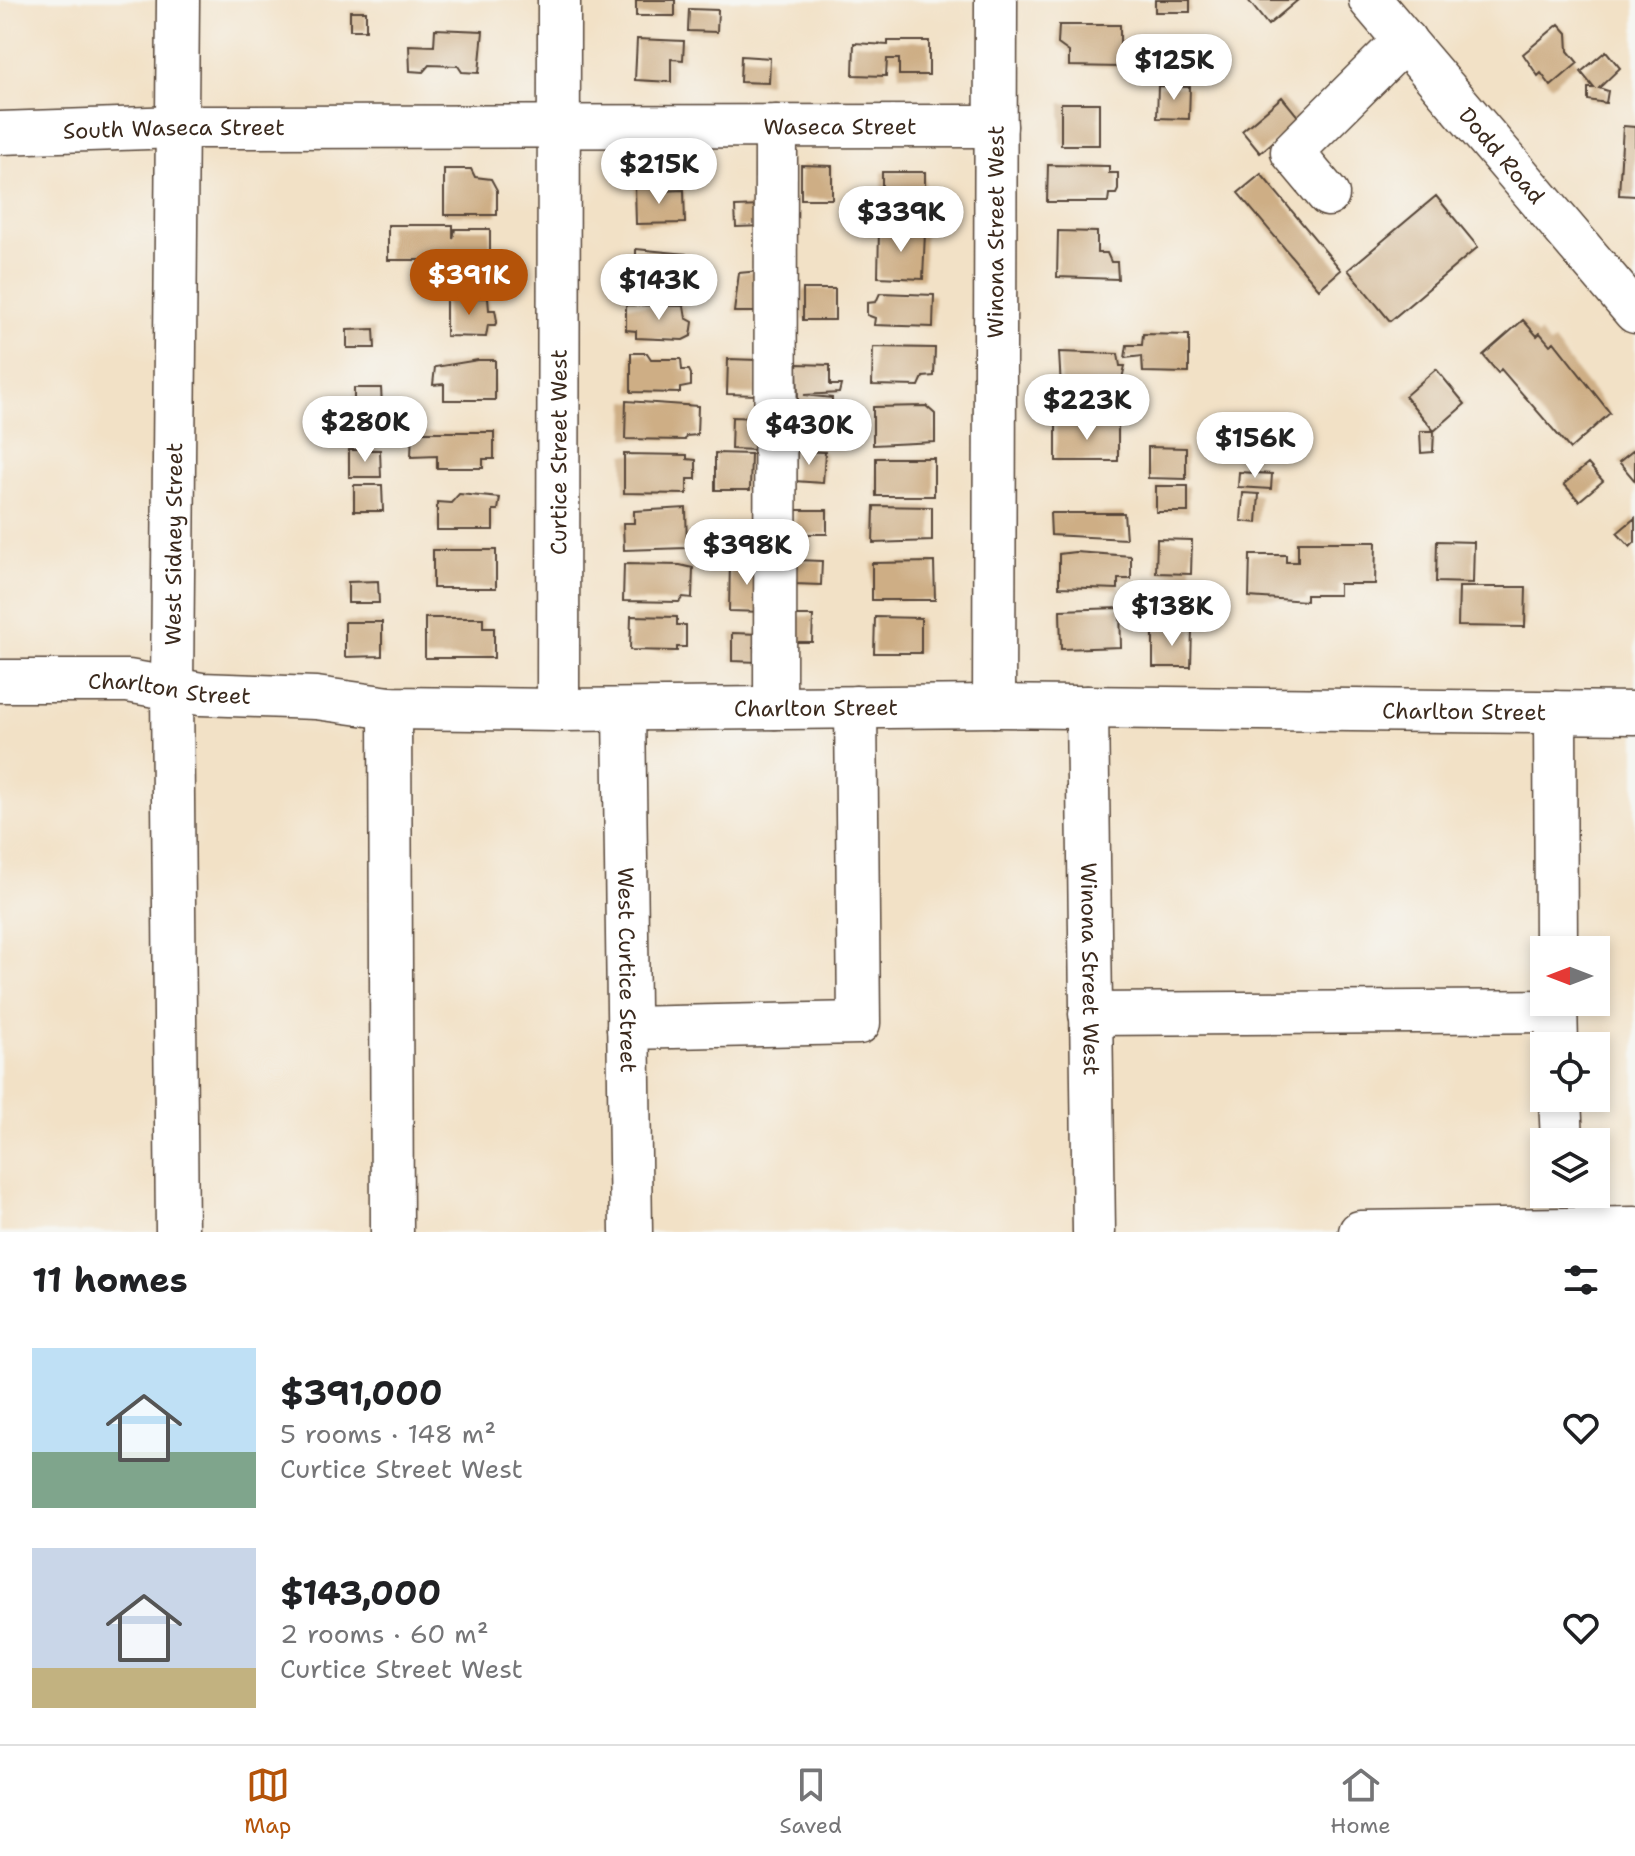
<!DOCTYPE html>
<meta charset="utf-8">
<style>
:root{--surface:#fff;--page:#f6f6f6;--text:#202124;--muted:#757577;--line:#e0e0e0;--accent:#b45309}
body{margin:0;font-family:"Shantell Sans",sans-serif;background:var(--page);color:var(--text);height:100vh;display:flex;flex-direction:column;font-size:30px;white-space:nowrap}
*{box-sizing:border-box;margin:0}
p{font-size:26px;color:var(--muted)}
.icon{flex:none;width:44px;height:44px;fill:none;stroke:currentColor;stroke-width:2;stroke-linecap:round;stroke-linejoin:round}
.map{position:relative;height:1232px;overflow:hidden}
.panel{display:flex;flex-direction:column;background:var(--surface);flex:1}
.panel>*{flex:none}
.needle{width:52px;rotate:270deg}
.fabs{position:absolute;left:1530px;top:936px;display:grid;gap:16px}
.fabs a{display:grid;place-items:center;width:80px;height:80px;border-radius:0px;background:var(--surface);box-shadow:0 4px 12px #0003;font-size:40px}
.price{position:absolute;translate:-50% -68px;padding:0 18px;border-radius:28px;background:#fff;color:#222;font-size:26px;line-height:52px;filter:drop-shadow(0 2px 4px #0008)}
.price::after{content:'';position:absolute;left:50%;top:48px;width:24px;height:18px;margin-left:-12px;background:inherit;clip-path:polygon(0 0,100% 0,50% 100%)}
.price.current{background:var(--accent);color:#fff}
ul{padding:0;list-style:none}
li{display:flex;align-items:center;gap:24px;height:200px;padding:0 32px}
li span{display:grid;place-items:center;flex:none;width:224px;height:160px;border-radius:0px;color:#555}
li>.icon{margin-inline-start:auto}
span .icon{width:96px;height:96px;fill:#fffc;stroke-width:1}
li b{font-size:34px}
h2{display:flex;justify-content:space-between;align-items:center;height:96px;padding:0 32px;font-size:34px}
.menu{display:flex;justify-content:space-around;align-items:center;height:112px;border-top:2px solid var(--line);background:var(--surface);font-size:22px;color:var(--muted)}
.menu a{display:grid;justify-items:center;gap:4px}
.menu .current{color:var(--accent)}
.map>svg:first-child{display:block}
.building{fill:#ceae85}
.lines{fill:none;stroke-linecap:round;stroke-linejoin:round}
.minor-casing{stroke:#564537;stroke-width:45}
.minor{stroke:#fff;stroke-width:42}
.labels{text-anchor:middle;stroke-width:8;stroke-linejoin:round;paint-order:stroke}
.street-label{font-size:22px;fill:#3b2a1e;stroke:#f6f6f2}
</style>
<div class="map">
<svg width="1635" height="1232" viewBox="0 0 1635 1232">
<rect width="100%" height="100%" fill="#f6f6f2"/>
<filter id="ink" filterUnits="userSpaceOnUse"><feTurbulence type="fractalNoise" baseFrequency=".0125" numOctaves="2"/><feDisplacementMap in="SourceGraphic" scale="16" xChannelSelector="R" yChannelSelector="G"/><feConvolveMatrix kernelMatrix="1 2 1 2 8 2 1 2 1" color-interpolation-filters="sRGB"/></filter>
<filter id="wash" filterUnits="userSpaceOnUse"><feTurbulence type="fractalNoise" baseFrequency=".006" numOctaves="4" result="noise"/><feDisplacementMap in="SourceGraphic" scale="32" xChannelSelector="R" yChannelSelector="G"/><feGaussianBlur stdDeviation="1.8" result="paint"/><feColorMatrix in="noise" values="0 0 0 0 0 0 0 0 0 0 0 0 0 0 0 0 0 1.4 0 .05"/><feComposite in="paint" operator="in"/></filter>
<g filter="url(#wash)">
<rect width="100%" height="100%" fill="#f2e1c6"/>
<g id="blocks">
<!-- building -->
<path class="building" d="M 636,0 L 675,0 L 675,16 L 636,16 Z
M 1155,0 L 1190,0 L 1190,12 L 1155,12 Z
M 1248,0 L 1298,0 L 1268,25 Z
M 689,9 L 718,10 L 717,32 L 688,31 Z
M 350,11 L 366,11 L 366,30 L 350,30 Z
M 1559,24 L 1567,33 L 1568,51 L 1578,63 L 1551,86 L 1541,73 L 1538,76 L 1523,54 Z
M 1059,25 L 1120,25 L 1120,67 L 1069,66 L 1069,52 L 1058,44 Z
M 435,29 L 483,31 L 479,73 L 462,72 L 458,66 L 429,65 L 423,72 L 410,71 L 409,45 L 434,46 Z
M 637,39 L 684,41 L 683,60 L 671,59 L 671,82 L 635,80 Z
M 888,41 L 929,41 L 929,75 L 899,75 L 899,59 L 887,59 L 886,76 L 853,75 L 854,43 L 888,45 Z
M 1158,44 L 1191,46 L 1189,81 L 1155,79 Z
M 1606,51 L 1620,68 L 1599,88 L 1608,91 L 1606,103 L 1588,100 L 1588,88 L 1594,88 L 1581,72 Z
M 741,56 L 770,58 L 769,83 L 740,82 Z
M 1158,86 L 1190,87 L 1189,119 L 1157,118 Z
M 1282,97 L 1300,119 L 1260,153 L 1242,131 Z
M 1061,103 L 1099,103 L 1099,145 L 1061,145 Z
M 1623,126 L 1635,127 L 1635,196 L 1619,195 Z
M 801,165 L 832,166 L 832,199 L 801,199 Z
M 1048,165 L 1109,166 L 1109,173 L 1118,173 L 1118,190 L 1116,194 L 1109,194 L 1108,202 L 1047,202 Z
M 444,169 L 471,169 L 475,177 L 491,179 L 497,190 L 497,215 L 444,215 Z
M 882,172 L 925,172 L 925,212 L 882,212 Z
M 1261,174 L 1341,270 L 1319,289 L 1238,193 Z
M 635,185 L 655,185 L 659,191 L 684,190 L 685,223 L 636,224 Z
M 1436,196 L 1478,247 L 1390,321 L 1348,270 Z
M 762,206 L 763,226 L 736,227 L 735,207 Z
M 388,225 L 453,225 L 453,239 L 455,229 L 490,229 L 490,256 L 494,256 L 494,268 L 453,268 L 453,260 L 388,260 Z
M 879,230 L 925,232 L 923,279 L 878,277 Z
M 1058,231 L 1097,232 L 1097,253 L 1107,253 L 1111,262 L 1117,262 L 1118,279 L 1057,277 Z
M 636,249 L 686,254 L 686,288 L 634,286 L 634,274 L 630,274 L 629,266 L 636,260 Z
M 759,271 L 762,312 L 734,312 L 739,273 Z
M 803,289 L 835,289 L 835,320 L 803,320 Z
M 880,293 L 934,295 L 933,327 L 874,325 L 875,318 L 867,315 L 867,303 L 876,302 Z
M 446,296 L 488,298 L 489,310 L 495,310 L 497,321 L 495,325 L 488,325 L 486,337 L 446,336 Z
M 626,305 L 684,306 L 686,318 L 693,322 L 691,336 L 683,340 L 636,338 L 636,331 L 626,330 Z
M 1523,320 L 1537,336 L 1540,333 L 1550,345 L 1554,342 L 1610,413 L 1570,449 L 1501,369 L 1498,373 L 1483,355 Z
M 374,329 L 375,348 L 347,348 L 347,330 Z
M 1143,334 L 1189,335 L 1189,373 L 1143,372 L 1142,356 L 1125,358 L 1127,345 L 1142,345 Z
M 873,347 L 935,348 L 934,376 L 923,377 L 919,386 L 872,385 Z
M 1059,352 L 1118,354 L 1120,366 L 1125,366 L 1119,391 L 1061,388 Z
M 631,353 L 647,353 L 651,359 L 681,359 L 682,370 L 689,370 L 691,374 L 691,386 L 680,388 L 680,393 L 631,392 Z
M 728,359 L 757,360 L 756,395 L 727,394 Z
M 478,360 L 495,360 L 495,400 L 444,400 L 444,384 L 433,385 L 435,367 Z
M 797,364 L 830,365 L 830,385 L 841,385 L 839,393 L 804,395 L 832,398 L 831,432 L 799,431 Z
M 1436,369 L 1465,404 L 1434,431 L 1405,396 Z
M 354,388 L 381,388 L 382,405 L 354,405 Z
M 626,401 L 698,406 L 697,435 L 686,436 L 685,440 L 625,439 Z
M 926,406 L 935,414 L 935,442 L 873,445 L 873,407 Z
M 732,417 L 759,418 L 758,450 L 731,449 Z
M 1056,423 L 1118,423 L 1118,461 L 1056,461 Z
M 1420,431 L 1434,431 L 1433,452 L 1421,453 Z
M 412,432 L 494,432 L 494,459 L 483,459 L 483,468 L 437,468 L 437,456 L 411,457 Z
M 1148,447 L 1186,448 L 1186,479 L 1148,478 Z
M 1635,449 L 1635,481 L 1619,462 Z
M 349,450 L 380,450 L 381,477 L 349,477 Z
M 795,451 L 825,452 L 823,483 L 794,481 Z
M 715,453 L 751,454 L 750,490 L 715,490 Z
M 624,454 L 687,455 L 687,459 L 696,460 L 696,479 L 687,479 L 687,494 L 624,493 Z
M 876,458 L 934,458 L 934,496 L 876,496 Z
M 1588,464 L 1603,481 L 1579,501 L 1564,484 Z
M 1239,472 L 1272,474 L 1271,489 L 1238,487 Z
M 354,485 L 382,485 L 383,511 L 354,511 Z
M 1156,486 L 1188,486 L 1188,512 L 1156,512 Z
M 1243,493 L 1259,494 L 1257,523 L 1241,521 Z
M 459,494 L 500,498 L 498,510 L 493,510 L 493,530 L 437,530 L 437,502 L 451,503 Z
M 874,506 L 932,507 L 932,541 L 873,543 Z
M 686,508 L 687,548 L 624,550 L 623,523 L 634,523 L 634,511 Z
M 796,510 L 827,510 L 827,534 L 796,534 Z
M 1050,513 L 1124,513 L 1126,539 L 1051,535 Z
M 1635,518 L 1635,542 L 1630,547 L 1617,533 Z
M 1157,539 L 1192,540 L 1191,574 L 1156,573 Z
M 1437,541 L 1474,542 L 1473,583 L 1436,582 Z
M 1298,542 L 1376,542 L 1375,584 L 1339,584 L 1339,595 L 1306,595 L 1306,601 L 1249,597 L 1250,555 L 1286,555 L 1286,562 L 1298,562 Z
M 433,550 L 496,550 L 496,588 L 433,588 Z
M 1075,552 L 1131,556 L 1131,579 L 1118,579 L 1118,589 L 1059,587 L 1059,554 Z
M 795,560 L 822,561 L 821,585 L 795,584 Z
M 730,562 L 765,563 L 764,612 L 729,611 Z
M 934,562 L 935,600 L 872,600 L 872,563 Z
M 624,564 L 680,565 L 693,568 L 692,598 L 683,597 L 679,602 L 623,601 Z
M 378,581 L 379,603 L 348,603 L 348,582 Z
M 1459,587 L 1526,587 L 1525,627 L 1458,626 Z
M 1120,608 L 1121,647 L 1061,649 L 1060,610 Z
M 631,616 L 677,617 L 677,625 L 686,625 L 686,647 L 677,647 L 677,651 L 630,650 Z
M 794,616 L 813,616 L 812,642 L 794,642 Z
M 875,617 L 921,618 L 921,653 L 874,653 Z
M 425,618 L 483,618 L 483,628 L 494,628 L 494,658 L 425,658 Z
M 345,622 L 382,622 L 382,656 L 345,657 Z
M 1153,629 L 1192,629 L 1191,667 L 1153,667 Z
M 732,633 L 760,634 L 759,662 L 732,661 Z"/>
</g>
</g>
<g filter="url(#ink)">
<use href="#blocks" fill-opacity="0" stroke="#564537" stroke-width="2"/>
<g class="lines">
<defs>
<g id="minor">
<path id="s1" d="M 1370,0 L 1635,312"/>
<path id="s2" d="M 0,133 L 178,127 L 996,126"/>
<path d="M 1328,195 L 1292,152 L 1405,40"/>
<path id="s3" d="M 0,681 L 128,681 L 201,694 L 316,698 L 390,708 L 558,710 L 994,706 L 1635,713"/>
<path id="s4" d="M 994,706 L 996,0"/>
<path id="s5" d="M 1087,707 L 1094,1232"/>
<path d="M 390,708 L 392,1232"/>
<path d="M 775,708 L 776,126"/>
<path id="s6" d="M 558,710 L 559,0"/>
<path id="s7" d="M 624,710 L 631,1232"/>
<path d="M 1555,712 L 1556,950"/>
<path d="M 1556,1002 L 1557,1046"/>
<path d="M 1090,1014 L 1556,1011"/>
<path d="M 628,1028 L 859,1023 L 856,707"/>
<path d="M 1560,1098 L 1562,1142"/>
<path id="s8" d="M 177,1232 L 172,690 L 178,0"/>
<path d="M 1360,1232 L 1635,1228"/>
</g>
</defs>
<!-- minor casing -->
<use href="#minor" class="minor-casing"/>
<!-- minor -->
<use href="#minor" class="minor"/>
</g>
</g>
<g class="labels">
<!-- street labels -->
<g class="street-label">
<text dy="8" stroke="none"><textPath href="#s2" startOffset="840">Waseca Street</textPath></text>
<text dy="8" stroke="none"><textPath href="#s2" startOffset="174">South Waseca Street</textPath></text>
<text dy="8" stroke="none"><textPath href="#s1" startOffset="204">Dodd Road</textPath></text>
<text dy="8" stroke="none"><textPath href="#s4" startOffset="474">Winona Street West</textPath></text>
<text dy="8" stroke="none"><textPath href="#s6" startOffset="258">Curtice Street West</textPath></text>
<text dy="8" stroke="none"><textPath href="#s8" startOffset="688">West Sidney Street</textPath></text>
<text dy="8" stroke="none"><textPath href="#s3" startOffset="170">Charlton Street</textPath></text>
<text dy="8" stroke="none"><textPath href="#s3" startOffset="818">Charlton Street</textPath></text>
<text dy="8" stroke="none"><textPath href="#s3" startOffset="1466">Charlton Street</textPath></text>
<text dy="8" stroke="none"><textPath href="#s5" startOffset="262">Winona Street West</textPath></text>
<text dy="8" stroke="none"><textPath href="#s7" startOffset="260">West Curtice Street</textPath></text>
</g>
</g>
</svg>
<div class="fabs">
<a><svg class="needle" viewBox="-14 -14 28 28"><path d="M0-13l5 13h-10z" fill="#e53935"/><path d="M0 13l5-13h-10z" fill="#757577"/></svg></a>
<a><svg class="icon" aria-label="locate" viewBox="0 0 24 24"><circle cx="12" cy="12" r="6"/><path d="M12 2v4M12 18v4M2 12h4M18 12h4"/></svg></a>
<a><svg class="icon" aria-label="layers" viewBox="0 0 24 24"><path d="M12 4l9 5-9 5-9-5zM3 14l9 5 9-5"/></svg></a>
</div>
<b class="price" style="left:1174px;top:102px">$125K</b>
<b class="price" style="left:659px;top:206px">$215K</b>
<b class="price" style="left:901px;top:254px">$339K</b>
<b class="price current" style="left:469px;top:317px">$391K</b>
<b class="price" style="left:659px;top:322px">$143K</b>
<b class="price" style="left:1087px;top:442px">$223K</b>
<b class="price" style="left:365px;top:464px">$280K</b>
<b class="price" style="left:809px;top:467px">$430K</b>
<b class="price" style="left:1255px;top:480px">$156K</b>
<b class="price" style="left:747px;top:587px">$398K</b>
<b class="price" style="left:1172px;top:648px">$138K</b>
</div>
<section class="panel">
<h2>11 homes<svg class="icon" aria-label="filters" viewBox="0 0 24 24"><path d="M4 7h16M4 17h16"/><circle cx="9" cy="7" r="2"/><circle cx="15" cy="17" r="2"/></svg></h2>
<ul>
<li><span style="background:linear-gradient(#bfe0f5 65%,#7fa58c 0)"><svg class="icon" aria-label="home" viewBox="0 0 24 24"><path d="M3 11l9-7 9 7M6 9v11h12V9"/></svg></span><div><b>$391,000</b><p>5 rooms · 148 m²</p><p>Curtice Street West</p></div><svg class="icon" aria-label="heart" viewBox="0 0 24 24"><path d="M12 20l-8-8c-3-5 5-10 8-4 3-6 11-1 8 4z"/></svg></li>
<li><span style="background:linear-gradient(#c9d6e8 75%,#c2b280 0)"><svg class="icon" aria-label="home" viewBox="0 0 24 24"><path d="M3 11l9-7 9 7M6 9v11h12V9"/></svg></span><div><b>$143,000</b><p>2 rooms · 60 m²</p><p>Curtice Street West</p></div><svg class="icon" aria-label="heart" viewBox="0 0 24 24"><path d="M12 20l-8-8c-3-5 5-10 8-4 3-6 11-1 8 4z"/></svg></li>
</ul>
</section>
<nav class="menu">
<a class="current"><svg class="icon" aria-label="map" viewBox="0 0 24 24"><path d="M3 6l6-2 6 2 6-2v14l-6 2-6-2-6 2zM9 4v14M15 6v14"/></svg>Map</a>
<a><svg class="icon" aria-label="saved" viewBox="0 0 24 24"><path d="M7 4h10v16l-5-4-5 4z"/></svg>Saved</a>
<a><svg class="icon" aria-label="home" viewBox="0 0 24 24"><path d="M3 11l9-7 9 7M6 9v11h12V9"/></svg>Home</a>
</nav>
